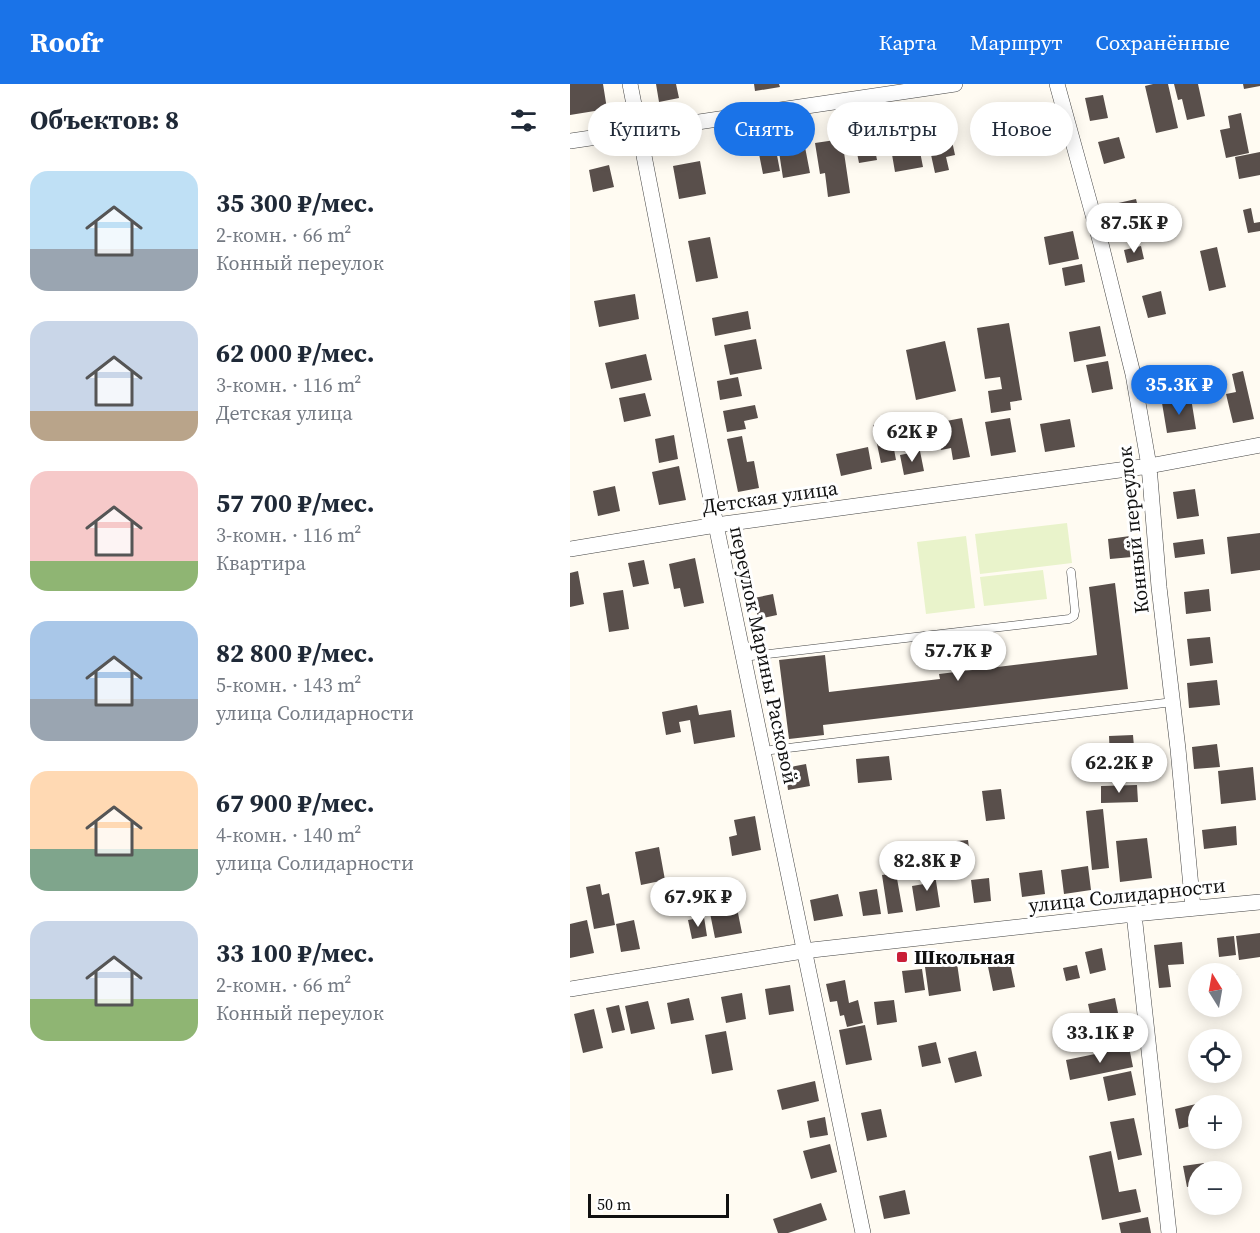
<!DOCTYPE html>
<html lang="ru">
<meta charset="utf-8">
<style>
:root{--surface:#fff;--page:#f6f6f7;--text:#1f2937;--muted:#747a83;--accent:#1a73e8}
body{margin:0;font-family:"Source Serif 4",serif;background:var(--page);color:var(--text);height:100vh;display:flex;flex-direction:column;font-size:22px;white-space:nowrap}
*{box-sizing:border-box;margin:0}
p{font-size:20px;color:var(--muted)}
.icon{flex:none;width:33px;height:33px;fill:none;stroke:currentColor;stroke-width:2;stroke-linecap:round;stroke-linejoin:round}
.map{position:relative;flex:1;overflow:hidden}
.details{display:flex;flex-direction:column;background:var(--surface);width:570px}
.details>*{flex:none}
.top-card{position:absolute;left:18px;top:18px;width:570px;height:54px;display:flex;gap:12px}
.needle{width:39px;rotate:349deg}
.buttons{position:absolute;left:618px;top:879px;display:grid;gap:12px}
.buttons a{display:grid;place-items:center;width:54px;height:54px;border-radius:50%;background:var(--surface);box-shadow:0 3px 15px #0003;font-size:30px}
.scale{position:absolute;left:18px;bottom:15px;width:141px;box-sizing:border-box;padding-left:6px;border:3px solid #101010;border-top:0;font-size:16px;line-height:21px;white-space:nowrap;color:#101010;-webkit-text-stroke:4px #fff;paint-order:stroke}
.price{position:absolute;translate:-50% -51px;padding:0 14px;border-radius:21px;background:#fff;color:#222;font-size:20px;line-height:39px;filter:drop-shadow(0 2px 3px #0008)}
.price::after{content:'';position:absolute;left:50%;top:36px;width:18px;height:14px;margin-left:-9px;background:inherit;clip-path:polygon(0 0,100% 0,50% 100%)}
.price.selected{background:var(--accent);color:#fff}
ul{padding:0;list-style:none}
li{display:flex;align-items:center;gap:18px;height:150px;padding:0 30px}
li span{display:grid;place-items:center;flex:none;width:168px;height:120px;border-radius:18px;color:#555}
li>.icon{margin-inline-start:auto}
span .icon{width:72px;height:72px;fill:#fffc;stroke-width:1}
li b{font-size:26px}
h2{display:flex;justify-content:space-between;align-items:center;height:72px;padding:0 30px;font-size:26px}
.pill{padding:0 21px;border-radius:27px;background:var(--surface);box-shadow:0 3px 15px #0003;font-size:21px;line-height:54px}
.pill.selected{background:var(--accent);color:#fff}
header{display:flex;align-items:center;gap:36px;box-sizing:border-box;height:84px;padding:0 30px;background:var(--accent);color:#fff}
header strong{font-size:28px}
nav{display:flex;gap:33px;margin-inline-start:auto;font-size:21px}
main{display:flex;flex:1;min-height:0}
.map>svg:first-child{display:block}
.pitch{fill:#e9f3cb}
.building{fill:#594f4b}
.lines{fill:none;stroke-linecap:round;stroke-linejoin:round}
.service-casing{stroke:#434343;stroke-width:9}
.minor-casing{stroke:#434343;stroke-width:16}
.service{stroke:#fff;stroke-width:8}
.minor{stroke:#fff;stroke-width:15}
.poi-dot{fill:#c91e37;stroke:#fff;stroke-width:2}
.labels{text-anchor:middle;stroke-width:6;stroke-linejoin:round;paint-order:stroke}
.street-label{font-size:20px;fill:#101010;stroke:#fff}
.poi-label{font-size:20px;font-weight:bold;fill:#101010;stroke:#fff;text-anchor:start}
</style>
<header>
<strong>Roofr</strong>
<nav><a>Карта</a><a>Маршрут</a><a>Сохранённые</a></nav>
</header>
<main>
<section class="details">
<h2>Объектов: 8<svg class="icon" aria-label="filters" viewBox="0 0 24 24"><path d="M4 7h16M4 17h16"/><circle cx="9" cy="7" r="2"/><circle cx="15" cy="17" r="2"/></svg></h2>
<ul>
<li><span style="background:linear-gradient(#bfe0f5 65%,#9aa5b1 0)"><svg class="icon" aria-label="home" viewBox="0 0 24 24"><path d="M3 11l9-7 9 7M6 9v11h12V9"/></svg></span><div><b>35 300 ₽/мес.</b><p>2-комн. · 66 m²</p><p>Конный переулок</p></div></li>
<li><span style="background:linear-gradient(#c9d6e8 75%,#b9a48a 0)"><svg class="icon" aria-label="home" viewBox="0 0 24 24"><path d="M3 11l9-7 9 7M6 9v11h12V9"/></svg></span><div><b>62 000 ₽/мес.</b><p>3-комн. · 116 m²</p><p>Детская улица</p></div></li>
<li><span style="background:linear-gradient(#f6c9c9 75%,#8fb573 0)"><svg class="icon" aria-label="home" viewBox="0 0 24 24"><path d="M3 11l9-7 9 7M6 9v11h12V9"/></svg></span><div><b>57 700 ₽/мес.</b><p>3-комн. · 116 m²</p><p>Квартира</p></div></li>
<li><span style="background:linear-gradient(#a9c7e8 65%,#9aa5b1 0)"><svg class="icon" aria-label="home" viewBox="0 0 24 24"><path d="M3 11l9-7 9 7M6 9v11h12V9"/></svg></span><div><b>82 800 ₽/мес.</b><p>5-комн. · 143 m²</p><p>улица Солидарности</p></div></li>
<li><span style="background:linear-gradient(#ffd9b3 65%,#7fa58c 0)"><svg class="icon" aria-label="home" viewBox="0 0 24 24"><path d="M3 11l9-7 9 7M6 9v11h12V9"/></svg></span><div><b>67 900 ₽/мес.</b><p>4-комн. · 140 m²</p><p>улица Солидарности</p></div></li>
<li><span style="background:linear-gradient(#c9d6e8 65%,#8fb573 0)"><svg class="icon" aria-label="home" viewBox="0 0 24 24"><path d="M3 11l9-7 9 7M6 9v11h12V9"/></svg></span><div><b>33 100 ₽/мес.</b><p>2-комн. · 66 m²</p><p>Конный переулок</p></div></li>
</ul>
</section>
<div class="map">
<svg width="690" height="1149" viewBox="0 0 690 1149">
<rect width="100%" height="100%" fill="#fffbf2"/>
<!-- pitch -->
<path class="pitch" d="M 497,439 L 502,479 L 410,490 L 405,450 Z
M 396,452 L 405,524 L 356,530 L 347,458 Z
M 473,486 L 477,515 L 414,522 L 410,493 Z"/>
<!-- building -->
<path class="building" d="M 0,0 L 33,0 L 37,25 L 0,31 Z
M 86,0 L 106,0 L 109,14 L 89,18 Z
M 184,0 L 209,0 L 210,3 L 185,7 Z
M 583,0 L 598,0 L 608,44 L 586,49 L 575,2 Z
M 604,0 L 628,0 L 635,32 L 617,36 L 612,15 L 608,16 Z
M 673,0 L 690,0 L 690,2 L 674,5 Z
M 533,11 L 538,34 L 520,37 L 515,14 Z
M 474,24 L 478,44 L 459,48 L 455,29 Z
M 671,29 L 679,69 L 656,74 L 650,46 L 660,44 L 658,32 Z
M 421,37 L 426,56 L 410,60 L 406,40 Z
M 379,43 L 385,71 L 376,73 L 379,86 L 365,89 L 356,48 Z
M 346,47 L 353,83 L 325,88 L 319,53 Z
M 549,53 L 555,74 L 534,80 L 528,58 Z
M 272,55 L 280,109 L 258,113 L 255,89 L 250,90 L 245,59 Z
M 303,55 L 307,76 L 289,79 L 285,59 Z
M 235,63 L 240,89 L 213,94 L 209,68 Z
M 206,66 L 210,87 L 193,90 L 189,70 Z
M 690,68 L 690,91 L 669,95 L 665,73 Z
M 130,77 L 136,110 L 109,115 L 103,82 Z
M 39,81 L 44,103 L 23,108 L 19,86 Z
M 566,115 L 572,139 L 550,145 L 544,120 Z
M 681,124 L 684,139 L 690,138 L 690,147 L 678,149 L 673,126 Z
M 503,147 L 509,175 L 479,181 L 474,153 Z
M 140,153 L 148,194 L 126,198 L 118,157 Z
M 571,162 L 574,175 L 557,179 L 554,166 Z
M 647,163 L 656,203 L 639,207 L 630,167 Z
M 512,180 L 515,198 L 495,202 L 492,184 Z
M 591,207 L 596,230 L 578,234 L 572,212 Z
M 65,210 L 69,235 L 29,243 L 24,217 Z
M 178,227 L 181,245 L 145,252 L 142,234 Z
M 439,239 L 452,316 L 440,318 L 441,326 L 421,329 L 418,307 L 432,305 L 430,293 L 415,295 L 407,244 Z
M 530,242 L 536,272 L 504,278 L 499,248 Z
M 186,255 L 192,285 L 160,291 L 154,261 Z
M 375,257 L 386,307 L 346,316 L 336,266 Z
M 76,270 L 82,296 L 41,305 L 35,279 Z
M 538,277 L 543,305 L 522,309 L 516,281 Z
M 673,287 L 684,335 L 663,339 L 656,310 L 666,308 L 662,290 Z
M 168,293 L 172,312 L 150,316 L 147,297 Z
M 75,309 L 81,332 L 54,338 L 49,314 Z
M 621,314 L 626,345 L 597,349 L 592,319 Z
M 185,321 L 188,334 L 174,337 L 176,345 L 157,348 L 153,327 Z
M 392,334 L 400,373 L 383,376 L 381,364 L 371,366 L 366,339 Z
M 440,334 L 446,368 L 421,372 L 415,338 Z
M 500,335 L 505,363 L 475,368 L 470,340 Z
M 319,338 L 326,376 L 311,379 L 303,341 Z
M 104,351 L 108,375 L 89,379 L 85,355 Z
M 172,352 L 177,378 L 184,377 L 189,404 L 168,408 L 157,355 Z
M 298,363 L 302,385 L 271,392 L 266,370 Z
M 350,367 L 354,387 L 334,391 L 330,371 Z
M 109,382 L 116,416 L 89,421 L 82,388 Z
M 45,402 L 50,427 L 28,432 L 23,407 Z
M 625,405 L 629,432 L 607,435 L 603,408 Z
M 690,449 L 690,486 L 661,490 L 657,453 Z
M 560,452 L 562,473 L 540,475 L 538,455 Z
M 633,455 L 635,470 L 605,474 L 603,459 Z
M 125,474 L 134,519 L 114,523 L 110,504 L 104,505 L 99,480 Z
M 74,476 L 79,500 L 63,503 L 58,479 Z
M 8,487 L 14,520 L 0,523 L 0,489 Z
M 545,499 L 558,605 L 253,641 L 254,651 L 219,655 L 209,576 L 255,571 L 259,608 L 370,595 L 369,590 L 527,571 L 519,503 Z
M 639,505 L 641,527 L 616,530 L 614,508 Z
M 53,506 L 59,545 L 39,548 L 33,509 Z
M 203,510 L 207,531 L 188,535 L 184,514 Z
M 640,553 L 643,579 L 620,582 L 617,555 Z
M 647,596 L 650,621 L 619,624 L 617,599 Z
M 127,621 L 129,631 L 161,626 L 165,653 L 124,660 L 120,636 L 109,638 L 111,648 L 96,651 L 92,628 Z
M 563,651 L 565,675 L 540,676 L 539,652 Z
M 647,660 L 650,683 L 624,685 L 622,663 Z
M 319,672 L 322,696 L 288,699 L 286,675 Z
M 236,680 L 240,702 L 218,706 L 215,684 Z
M 683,683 L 686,716 L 651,720 L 648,687 Z
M 567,701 L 568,718 L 531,719 L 531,702 Z
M 431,705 L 435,735 L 416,737 L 412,707 Z
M 533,725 L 539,784 L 522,786 L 516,727 Z
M 185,732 L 191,766 L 162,772 L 159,753 L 167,751 L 164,736 Z
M 666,742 L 667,761 L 634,765 L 632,746 Z
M 577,754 L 582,794 L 550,798 L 546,757 Z
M 398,756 L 401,781 L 367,785 L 364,759 Z
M 89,763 L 95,796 L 71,801 L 65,768 Z
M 518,782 L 521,806 L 494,810 L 491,786 Z
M 364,784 L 370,823 L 346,827 L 342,802 L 354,800 L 352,786 Z
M 472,786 L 475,810 L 452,813 L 449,789 Z
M 326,789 L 333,828 L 318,830 L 312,791 Z
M 419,794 L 421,817 L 404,819 L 401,796 Z
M 30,800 L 32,811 L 39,809 L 45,841 L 24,845 L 16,803 Z
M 307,805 L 311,830 L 293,832 L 289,808 Z
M 268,810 L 273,832 L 244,837 L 240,816 Z
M 165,814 L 172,849 L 145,854 L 138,819 Z
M 134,833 L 137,852 L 122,855 L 118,836 Z
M 17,836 L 24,869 L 0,874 L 0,840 Z
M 64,836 L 70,865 L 51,868 L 46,840 Z
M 690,849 L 690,873 L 669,876 L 666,852 Z
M 664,852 L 666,871 L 649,873 L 647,854 Z
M 612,858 L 614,880 L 598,881 L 601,903 L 589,904 L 584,861 Z
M 532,864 L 536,886 L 520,890 L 515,868 Z
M 439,874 L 445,903 L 423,907 L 417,878 Z
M 387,879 L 391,907 L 359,912 L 355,883 Z
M 507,881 L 510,894 L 496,897 L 493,884 Z
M 643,884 L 644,890 L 630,890 L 630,885 Z
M 352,885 L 355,906 L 335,909 L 332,887 Z
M 667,890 L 669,914 L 662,915 L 662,891 Z
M 275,896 L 279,919 L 288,916 L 293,939 L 277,943 L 274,931 L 270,932 L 267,917 L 260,918 L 256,900 Z
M 220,901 L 224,927 L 199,931 L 195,905 Z
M 172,909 L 176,935 L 156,939 L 151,913 Z
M 119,914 L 124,936 L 101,940 L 97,919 Z
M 545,914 L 549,934 L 522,939 L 518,920 Z
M 324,916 L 327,938 L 307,941 L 304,918 Z
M 78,917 L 85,945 L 61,950 L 55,922 Z
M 49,921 L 55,946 L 42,949 L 36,924 Z
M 24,925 L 33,964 L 13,969 L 4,930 Z
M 295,941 L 302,976 L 276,981 L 269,946 Z
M 156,947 L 163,986 L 142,990 L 135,951 Z
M 366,958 L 371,979 L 352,983 L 348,962 Z
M 559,963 L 563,983 L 500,996 L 496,976 Z
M 406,967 L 412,992 L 385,999 L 378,974 Z
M 561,987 L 566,1011 L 538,1017 L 533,993 Z
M 245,997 L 249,1017 L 212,1026 L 207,1006 Z
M 626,1020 L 628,1040 L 609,1045 L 605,1025 Z
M 311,1025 L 317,1053 L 297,1057 L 291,1029 Z
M 255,1033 L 258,1051 L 240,1054 L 237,1037 Z
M 564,1034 L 572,1071 L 548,1076 L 540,1038 Z
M 260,1060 L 267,1088 L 241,1095 L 233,1067 Z
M 541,1067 L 549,1108 L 566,1105 L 571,1128 L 532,1136 L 519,1072 Z
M 634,1079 L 636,1088 L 628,1088 L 628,1101 L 617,1103 L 613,1082 Z
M 335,1106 L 340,1130 L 314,1135 L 309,1112 Z
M 251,1119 L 257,1136 L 218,1149 L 208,1149 L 203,1135 Z
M 578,1133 L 581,1149 L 551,1149 L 549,1139 Z"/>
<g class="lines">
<defs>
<path id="service" d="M 173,573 L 499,535 L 504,532 L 505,527 L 501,488
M 193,667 L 603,618"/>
<path id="minor" d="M 60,0 L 146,441 L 293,1149
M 487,0 L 531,160 L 563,290 L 579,382 L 589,503 L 608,665 L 623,824
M 0,57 L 385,0
M 0,465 L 146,441 L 579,382 L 690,361
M 564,830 L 599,1149
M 0,905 L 233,867 L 564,830 L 690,818"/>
</defs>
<!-- service casing -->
<use href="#service" class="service-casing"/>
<!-- minor casing -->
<use href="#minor" class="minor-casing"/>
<!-- service -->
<use href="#service" class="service"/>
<!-- minor -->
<use href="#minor" class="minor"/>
</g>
<!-- markers -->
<rect class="poi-dot" x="326" y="867" width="12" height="12" rx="3"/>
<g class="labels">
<!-- street labels -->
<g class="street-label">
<text transform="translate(200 413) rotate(-8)" y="7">Детская улица</text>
<text transform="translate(563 446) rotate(-96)" y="7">Конный переулок</text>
<text transform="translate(194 571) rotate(78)" y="7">переулок Марины Расковой</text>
<text transform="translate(557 811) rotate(-6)" y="7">улица Солидарности</text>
</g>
<!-- poi labels -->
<g class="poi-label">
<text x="344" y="880">Школьная</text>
</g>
</g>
</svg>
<div class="buttons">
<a><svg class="needle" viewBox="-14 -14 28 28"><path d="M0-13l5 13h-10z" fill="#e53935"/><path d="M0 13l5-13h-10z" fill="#747a83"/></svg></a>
<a><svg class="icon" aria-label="locate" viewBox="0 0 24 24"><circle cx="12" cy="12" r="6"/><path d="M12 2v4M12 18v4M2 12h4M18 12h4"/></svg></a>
<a>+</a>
<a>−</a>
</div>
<div class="scale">50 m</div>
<b class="price" style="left:564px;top:170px">87.5K ₽</b>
<b class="price selected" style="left:609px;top:332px">35.3K ₽</b>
<b class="price" style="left:342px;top:379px">62K ₽</b>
<b class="price" style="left:388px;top:598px">57.7K ₽</b>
<b class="price" style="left:549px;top:710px">62.2K ₽</b>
<b class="price" style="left:357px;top:808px">82.8K ₽</b>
<b class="price" style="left:128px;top:844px">67.9K ₽</b>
<b class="price" style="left:530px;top:980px">33.1K ₽</b>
<div class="top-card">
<a class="pill">Купить</a>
<a class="pill selected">Снять</a>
<a class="pill">Фильтры</a>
<a class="pill">Новое</a>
</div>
</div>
</main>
